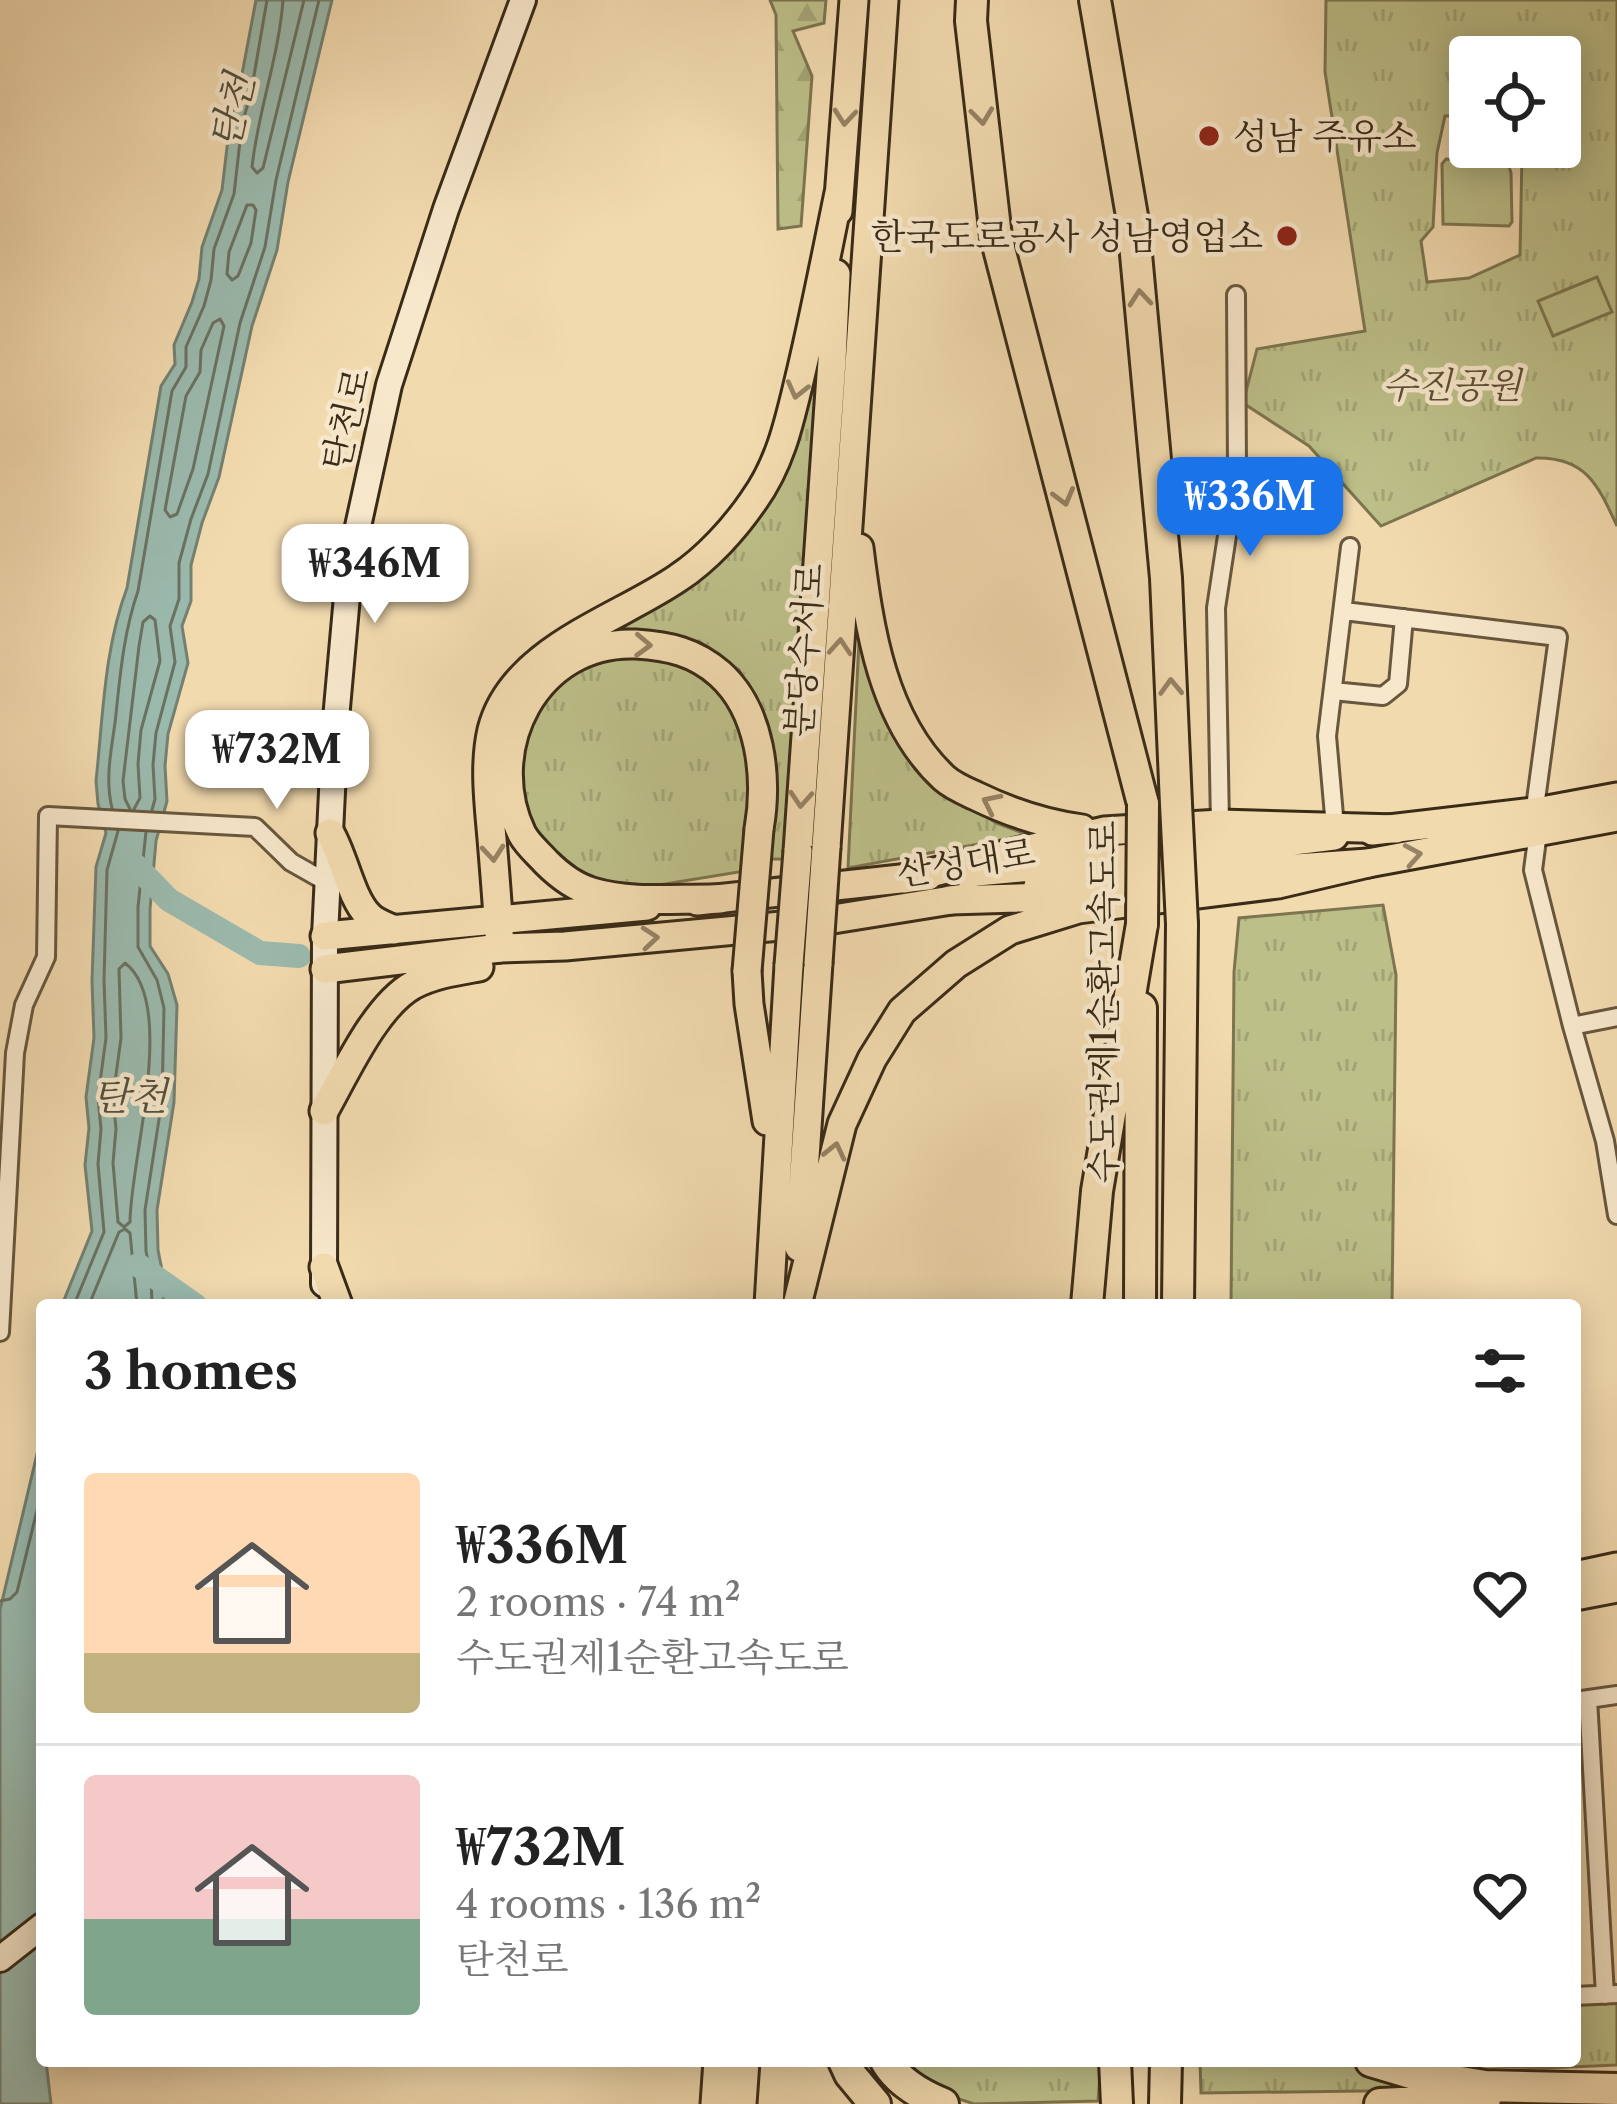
<!DOCTYPE html>
<meta charset="utf-8">
<style>
:root{--surface:#fff;--page:#f6f6f6;--text:#222;--muted:#767676;--line:#e0e0e0;--accent:#1a73e8}
body{margin:0;font-family:"Libre Caslon Text","Noto Serif KR",serif;background:var(--page);color:var(--text);height:100vh;display:flex;flex-direction:column;font-size:45px;white-space:nowrap}
*{box-sizing:border-box;margin:0}
p{font-size:39px;color:var(--muted)}
.icon{flex:none;width:66px;height:66px;fill:none;stroke:currentColor;stroke-width:2;stroke-linecap:round;stroke-linejoin:round}
.map{position:relative;flex:1;overflow:hidden}
.sheet{position:absolute;left:36px;top:1299px;width:1545px;height:768px;display:flex;flex-direction:column;background:var(--surface);border-radius:12px;box-shadow:0 6px 30px #0003}
.sheet>*{flex:none}
.controls{position:absolute;left:1449px;top:36px;display:grid;gap:24px}
.controls a{display:grid;place-items:center;width:132px;height:132px;border-radius:12px;background:var(--surface);box-shadow:0 6px 30px #0003;font-size:60px}
.price{position:absolute;translate:-50% -102px;padding:0 27px;border-radius:24px;background:#fff;color:#222;font-size:39px;line-height:78px;filter:drop-shadow(0 3px 6px #0008)}
.price::after{content:'';position:absolute;left:50%;top:72px;width:36px;height:27px;margin-left:-18px;background:inherit;clip-path:polygon(0 0,100% 0,50% 100%)}
.price.current{background:var(--accent);color:#fff}
ul{padding:0;list-style:none}
li{display:flex;align-items:center;gap:36px;height:300px;padding:0 48px}
li+li{border-top:3px solid var(--line)}
li span{display:grid;place-items:center;flex:none;width:336px;height:240px;border-radius:12px;color:#555}
li>.icon{margin-inline-start:auto}
span .icon{width:144px;height:144px;fill:#fffc;stroke-width:1}
li b{font-size:51px}
h2{display:flex;justify-content:space-between;align-items:center;height:144px;padding:0 48px;font-size:51px}
.map>svg:first-child{display:block}
.grass{fill:url(#grass-tufts);stroke:#7c7550;stroke-width:3;fill-rule:evenodd}
.forest{fill:url(#forest-firs);stroke:#7c7550;stroke-width:3}
.pitch{fill:#bdbf89;stroke:#7c7550;stroke-width:3}
.water{fill:#9bbaae;stroke:#748172;stroke-width:3}
.lines{fill:none;stroke-linecap:round;stroke-linejoin:round}
.shore{stroke:#6a7263;stroke-width:3}
.stream{stroke:#748172;stroke-width:4.5}
.river{stroke:#9bbaae;stroke-width:24}
.minor-casing{stroke:#68573e;stroke-width:22}
.secondary-casing{stroke:#3a2b18;stroke-width:30}
.primary-casing{stroke:#3a2b18;stroke-width:33}
.trunk-casing{stroke:#3a2b18;stroke-width:33}
.motorway-casing{stroke:#3a2b18;stroke-width:36}
.minor{stroke:#f7e7cb;stroke-width:16}
.secondary{stroke:#f7e7cb;stroke-width:24}
.primary{stroke:#f2daaf;stroke-width:27}
.trunk{stroke:#f2daaf;stroke-width:27}
.motorway{stroke:#f2daaf;stroke-width:30}
.trunk-bridge-casing{stroke:#3a2b18;stroke-width:33;stroke-linecap:butt}
.motorway-bridge-casing{stroke:#3a2b18;stroke-width:36;stroke-linecap:butt}
.trunk-bridge{stroke:#f2daaf;stroke-width:27}
.motorway-bridge{stroke:#f2daaf;stroke-width:30}
.oneway{stroke:#968264}
.poi-dot{fill:#8f2418;stroke:#f7e7cb;stroke-width:4.5}
.labels{text-anchor:middle;stroke-width:9;stroke-linejoin:round;paint-order:stroke}
.poi-label{font-size:36px;fill:#3a2b18;stroke:#f7e7cb;text-anchor:start}
.park-label{font-size:36px;font-style:italic;fill:#5b5034;stroke:#f7e7cb}
.street-label{font-size:36px;fill:#3a2b18;stroke:#f7e7cb}
.water-label{font-size:39px;font-style:italic;fill:#524f3e;stroke:#f7e7cb}
</style>
<div class="map">
<svg width="1617" height="2104" viewBox="0 0 1617 2104">
<defs>
<pattern id="grass-tufts" width="24" height="20" patternUnits="userSpaceOnUse" patternTransform="scale(3)"><rect width="24" height="20" fill="#bdbf89"/><path d="M3 7l-1-3M5 7V3M7 7l1-3M15 17l-1-3M17 17v-4M19 17l1-3" fill="none" stroke="#a3a476"/></pattern>
<pattern id="forest-firs" width="22" height="20" patternUnits="userSpaceOnUse" patternTransform="scale(3)"><rect width="22" height="20" fill="#bdbf89"/><path d="M5 1l3.5 6h-7zM16 11l3.5 6h-7z" fill="#a3a476"/></pattern>
</defs>
<rect width="100%" height="100%" fill="#f2daaf"/>
<filter id="stains"><feTurbulence type="fractalNoise" baseFrequency=".00167" numOctaves="4"/><feColorMatrix values="0 0 0 0 .2 0 0 0 0 .09 0 0 0 0 .02 0 0 0 .5 -.17"/></filter>
<radialGradient id="worn" r=".72"><stop offset=".6" stop-color="#630" stop-opacity="0"/><stop offset="1" stop-color="#630" stop-opacity=".3"/></radialGradient>
<!-- grass -->
<path class="grass" d="M 1326,0 L 1617,0 L 1617,526 C 1598,485 1586,457 1536,458 L 1381,526 L 1309,446 L 1243,403 L 1257,349 L 1365,331 L 1325,72 ZM 1474,45 L 1496,57 L 1560,57 L 1560,147 L 1517,147 L 1522,154 L 1520,255 L 1469,278 L 1427,282 L 1421,241 L 1433,227 L 1437,153 L 1445,116 L 1470,116 L 1470,65 L 1465,53 Z
M 820,367 L 784,859 L 771,859 L 767,722 L 739,670 L 700,642 L 622,628 L 666,602 L 722,556 L 790,460 Z
M 859,640 L 874,673 L 944,789 L 996,823 L 1028,835 L 848,868 Z
M 622,653 C 637,654 654,653 669,657 C 766,685 754,792 745,871 L 622,891 L 583,874 L 543,843 L 524,808 L 517,765 L 532,710 L 555,685 L 589,662 Z
M 1383,905 L 1396,975 L 1392,1305 L 1231,1305 L 1234,972 L 1239,918 Z
M 1617,2003 L 1617,2065 L 1546,2068 L 1440,2064 L 1431,2061 L 1575,2061 L 1575,2005 Z
M 899,2061 L 1101,2061 L 1098,2101 L 974,2104 L 944,2094 Z
M 1200,2061 L 1343,2061 L 1411,2084 L 1441,2090 L 1201,2093 Z"/>
<!-- forest -->
<path class="forest" d="M 770,0 L 826,0 L 824,23 L 793,31 L 812,76 L 801,226 L 778,229 L 776,15 Z"/>
<!-- pitch -->
<path class="pitch" d="M 1446,159 L 1508,163 L 1511,173 L 1512,222 L 1509,226 L 1443,224 L 1442,164 Z
M 1597,277 L 1612,312 L 1553,336 L 1538,301 Z"/>
<!-- water -->
<path class="water" d="M 256,0 L 332,0 L 288,182 L 277,250 L 252,326 L 219,477 L 202,523 L 191,565 L 191,601 L 182,626 L 188,663 L 168,734 L 165,766 L 167,801 L 156,841 L 150,909 L 150,946 L 168,974 L 177,1005 L 174,1102 L 157,1210 L 158,1250 L 163,1275 L 164,1305 L 62,1305 L 92,1231 L 85,1165 L 89,1128 L 86,1097 L 94,1038 L 92,981 L 96,867 L 106,833 L 98,804 L 96,781 C 103,717 104,649 127,588 L 161,386 L 175,364 L 174,345 L 192,302 L 199,279 L 202,247 L 222,190 L 230,122 L 239,90 Z
M 42,1433 L 42,2061 L 46,2061 L 51,2104 L 0,2104 L 0,1610 Z"/>
<g class="lines">
<!-- shore -->
<path class="shore" d="M 283,0 C 279,56 258,111 252,167 L 257,173 L 263,168 L 304,0
M 247,205 L 253,205 L 256,210 L 251,243 L 238,276 L 232,280 L 227,274 L 229,252 Z
M 220,319 L 224,326 L 193,469 L 177,514 L 170,517 L 165,510 L 186,396 L 200,372 L 201,350 L 213,323 Z
M 112,808 C 105,780 111,751 115,723 C 120,678 123,634 138,591 L 172,391 L 186,367 L 186,347 L 204,306 L 211,280 L 214,249 L 234,194 L 242,124 L 251,93 L 267,0
M 130,809 L 125,799 L 123,781 L 139,646 L 143,622 L 150,616 L 155,620 L 160,661 L 141,730 L 138,764 L 140,798 L 134,809
M 152,810 L 155,799 L 153,765 L 156,733 L 175,662 L 170,626 L 179,599 L 179,563 L 191,519 L 208,474 L 240,323 L 265,247 L 276,180 L 319,0
M 146,832 L 138,907 L 138,947 L 157,980 L 164,1008 L 162,1100 L 145,1210 L 146,1251 L 151,1277 L 152,1305
M 125,963 C 178,1003 130,1161 130,1222 L 124,1227 L 118,1222 L 113,1163 L 116,1129 L 113,1097 L 121,1038 L 119,969 Z
M 74,1305 L 104,1232 L 98,1164 L 101,1129 L 98,1097 L 106,1038 L 104,980 L 107,870 L 118,831
M 89,1305 L 119,1232 L 125,1229 L 130,1233 L 137,1305
M 0,1601 L 10,1599 L 17,1592 L 42,1490"/>
<!-- stream -->
<path class="stream" d="M 180,1296 L 185,1305"/>
<!-- river -->
<path class="river" d="M 136,866 L 169,900 L 260,953 L 299,956
M 138,1265 L 195,1305"/>
<defs>
<path id="minor" d="M 1344,611 L 1558,637 L 1536,800
M 1333,691 L 1383,696 L 1398,684 L 1404,618
M 1220,824 L 1216,608 L 1237,470 L 1236,295
M 1335,827 L 1327,736 L 1350,547
M 1538,832 L 1533,870 L 1572,1026 L 1605,1141 L 1617,1215
M 1572,1026 L 1617,1017
M 0,1332 L 15,1053 L 24,1005 L 46,957 L 48,816 L 255,827 L 291,862 L 328,883
M 1588,1699 L 1605,1995
M 1575,1701 L 1617,1695
M 1575,1996 L 1617,1994"/>
<path id="secondary" d="M 324,1284 L 325,936 L 335,730 L 350,563 L 389,385 L 446,209 L 523,0
M 0,1959 L 42,1926"/>
<path id="primary" d="M 1372,831 L 1542,811 L 1617,797
M 330,833 C 344,857 351,898 368,915 C 374,922 386,926 394,930
M 966,873 L 1219,850 L 1334,836
M 1038,886 L 1368,863 L 1617,817
M 697,901 L 928,876
M 325,936 L 647,906
M 325,969 L 500,948 L 565,946 L 802,924 L 970,897
M 324,1111 C 345,1074 375,1006 413,985 C 434,974 456,971 479,967
M 324,1267 L 338,1305
M 1575,1576 L 1617,1567
M 1575,1596 L 1617,1588"/>
<path id="trunk" d="M 838,211 L 854,0
M 859,548 C 869,628 882,720 944,778 C 953,786 965,791 976,796 C 1011,813 1044,824 1082,829
M 826,847 L 884,0
M 798,851 L 832,361 L 836,274
M 905,879 L 1104,831 L 1220,824 L 1396,829
M 720,899 C 678,898 632,904 592,892 C 575,887 558,874 546,862 C 538,853 528,845 522,834 C 481,749 536,640 636,644 C 669,646 695,652 720,674 C 761,711 768,778 759,829
M 950,900 L 1090,896
M 500,948 C 498,912 495,875 492,839 C 489,803 484,765 492,730 C 512,650 617,620 678,578 C 707,559 735,528 754,500 C 780,464 789,423 799,381 C 814,319 826,256 839,193
M 747,971 L 749,1004 L 767,1121
M 799,1247 L 818,963
M 769,1305 L 789,965
M 797,1305 L 842,1124 L 872,1059 L 902,1011 L 956,964 L 1010,930 L 1078,909 L 1278,884 L 1368,863
M 715,2104 L 718,2061
M 742,2104 L 745,2061"/>
<path id="motorway" d="M 972,0 L 971,21 L 996,237 L 1143,804
M 1095,0 L 1133,222 L 1166,578 L 1176,804
M 1087,1305 L 1097,1191 L 1142,924
M 1140,1305 L 1141,1008
M 1178,1305 L 1182,924
M 844,2061 L 850,2074 L 875,2104
M 886,2061 C 898,2082 921,2095 943,2104
M 1115,2061 L 1117,2104
M 1371,2061 L 1418,2075 L 1485,2086 L 1617,2089
M 1165,2104 L 1166,2061
M 1380,2104 L 1485,2099"/>
</defs>
<!-- minor casing -->
<use href="#minor" class="minor-casing"/>
<!-- secondary casing -->
<use href="#secondary" class="secondary-casing"/>
<!-- primary casing -->
<use href="#primary" class="primary-casing"/>
<!-- trunk casing -->
<use href="#trunk" class="trunk-casing"/>
<!-- motorway casing -->
<use href="#motorway" class="motorway-casing"/>
<!-- minor -->
<use href="#minor" class="minor"/>
<!-- secondary -->
<use href="#secondary" class="secondary"/>
<!-- primary -->
<use href="#primary" class="primary"/>
<!-- trunk -->
<use href="#trunk" class="trunk"/>
<!-- motorway -->
<use href="#motorway" class="motorway"/>
<defs>
<path id="trunk-bridge" d="M 818,963 L 826,847
M 789,965 L 798,851
M 747,971 L 759,829"/>
<path id="motorway-bridge" d="M 1176,804 L 1182,924
M 1142,924 L 1143,804"/>
</defs>
<!-- trunk-bridge casing -->
<use href="#trunk-bridge" class="trunk-bridge-casing"/>
<!-- motorway-bridge casing -->
<use href="#motorway-bridge" class="motorway-bridge-casing"/>
<!-- trunk-bridge -->
<use href="#trunk-bridge" class="trunk-bridge"/>
<!-- motorway-bridge -->
<use href="#motorway-bridge" class="motorway-bridge"/>
</g>
<!-- one-way arrows -->
<defs><path id="oneway-chevron" d="M-2-3.5L2.5 0L-2 3.5" fill="none" stroke-width="1.6" stroke-linecap="round" stroke-linejoin="round" transform="scale(3)"/></defs>
<g class="oneway">
<use href="#oneway-chevron" transform="translate(982 116) rotate(83)"/>
<use href="#oneway-chevron" transform="translate(845 117) rotate(95)"/>
<use href="#oneway-chevron" transform="translate(1140 298) rotate(-95)"/>
<use href="#oneway-chevron" transform="translate(797 390) rotate(104)"/>
<use href="#oneway-chevron" transform="translate(1064 497) rotate(75)"/>
<use href="#oneway-chevron" transform="translate(643 645) rotate(2)"/>
<use href="#oneway-chevron" transform="translate(840 647) rotate(-86)"/>
<use href="#oneway-chevron" transform="translate(1171 687) rotate(-92)"/>
<use href="#oneway-chevron" transform="translate(801 799) rotate(94)"/>
<use href="#oneway-chevron" transform="translate(991 803) rotate(-154)"/>
<use href="#oneway-chevron" transform="translate(493 853) rotate(85)"/>
<use href="#oneway-chevron" transform="translate(1413 855) rotate(-10)"/>
<use href="#oneway-chevron" transform="translate(650 938) rotate(-5)"/>
<use href="#oneway-chevron" transform="translate(835 1151) rotate(-77)"/>
</g>
<!-- markers -->
<g class="poi-dot">
<circle cx="1209" cy="136" r="12"/>
<circle cx="1287" cy="236" r="12"/>
</g>
<g class="labels">
<!-- poi labels -->
<g class="poi-label">
<text x="1233" y="149">성남 주유소</text>
<text x="1263" y="249" text-anchor="end">한국도로공사 성남영업소</text>
</g>
<!-- park labels -->
<g class="park-label">
<text x="1452" y="398">수진공원</text>
</g>
<!-- street labels -->
<g class="street-label">
<text transform="translate(346 419) rotate(-77)" y="13">탄천로</text>
<text transform="translate(804 650) rotate(-86)" y="13">분당수서로</text>
<text transform="translate(966 862) rotate(-9)" y="13">산성대로</text>
<text transform="translate(1103 1002) rotate(-90)" y="13">수도권제1순환고속도로</text>
</g>
<!-- water labels -->
<g class="water-label">
<text transform="translate(232 111) rotate(-77)" y="14">탄천</text>
<text x="130" y="1110">탄천</text>
</g>
</g>
<rect width="100%" height="100%" filter="url(#stains)"/>
<rect width="100%" height="100%" fill="url(#worn)"/>
</svg>
<div class="controls">
<a><svg class="icon" aria-label="locate" viewBox="0 0 24 24"><circle cx="12" cy="12" r="6"/><path d="M12 2v4M12 18v4M2 12h4M18 12h4"/></svg></a>
</div>
<b class="price current" style="left:1250px;top:559px">₩336M</b>
<b class="price" style="left:375px;top:626px">₩346M</b>
<b class="price" style="left:277px;top:812px">₩732M</b>
<section class="sheet">
<h2>3 homes<svg class="icon" aria-label="filters" viewBox="0 0 24 24"><path d="M4 7h16M4 17h16"/><circle cx="9" cy="7" r="2"/><circle cx="15" cy="17" r="2"/></svg></h2>
<ul>
<li><span style="background:linear-gradient(#ffd9b3 75%,#c2b280 0)"><svg class="icon" aria-label="home" viewBox="0 0 24 24"><path d="M3 11l9-7 9 7M6 9v11h12V9"/></svg></span><div><b>₩336M</b><p>2 rooms · 74 m²</p><p>수도권제1순환고속도로</p></div><svg class="icon" aria-label="heart" viewBox="0 0 24 24"><path d="M12 20l-8-8c-3-5 5-10 8-4 3-6 11-1 8 4z"/></svg></li>
<li><span style="background:linear-gradient(#f6c9c9 60%,#7fa58c 0)"><svg class="icon" aria-label="home" viewBox="0 0 24 24"><path d="M3 11l9-7 9 7M6 9v11h12V9"/></svg></span><div><b>₩732M</b><p>4 rooms · 136 m²</p><p>탄천로</p></div><svg class="icon" aria-label="heart" viewBox="0 0 24 24"><path d="M12 20l-8-8c-3-5 5-10 8-4 3-6 11-1 8 4z"/></svg></li>
</ul>
</section>
</div>
